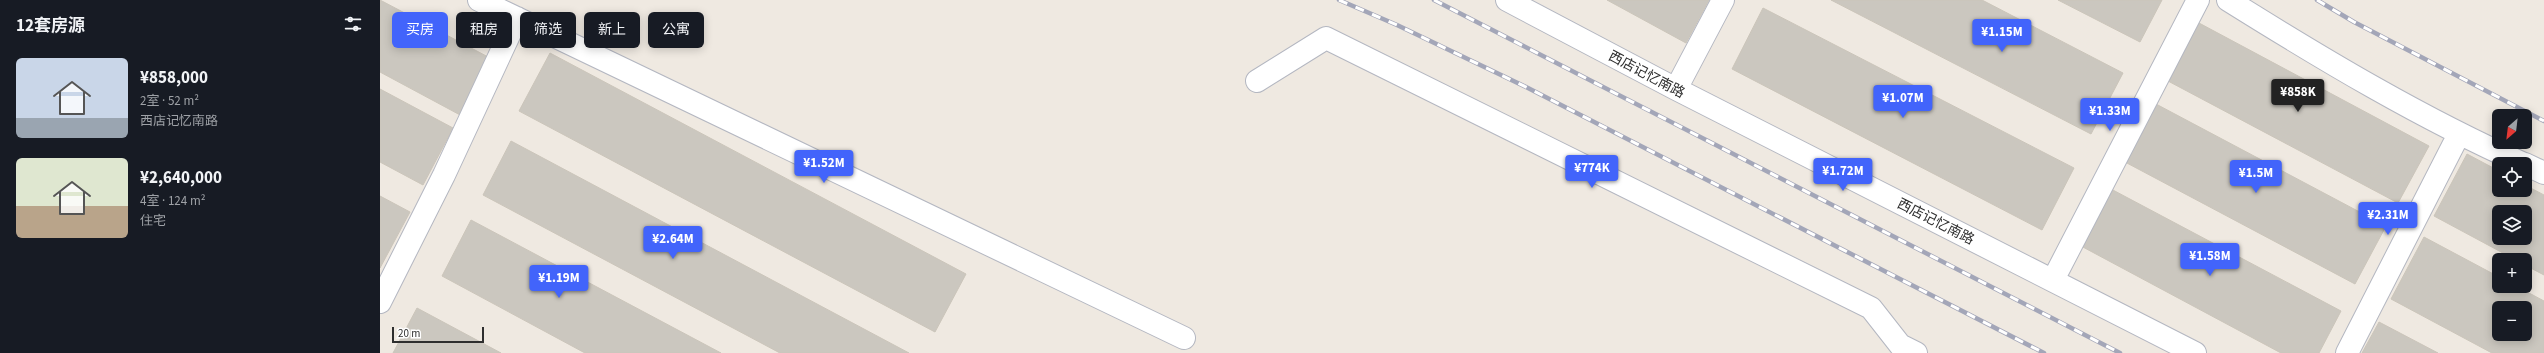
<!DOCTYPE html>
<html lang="zh">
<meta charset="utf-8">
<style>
:root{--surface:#171b24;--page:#242831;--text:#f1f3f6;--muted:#9ea1a6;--accent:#4264fb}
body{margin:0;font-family:"Source Sans 3","Noto Sans SC",sans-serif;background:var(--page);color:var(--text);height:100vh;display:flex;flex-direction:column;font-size:15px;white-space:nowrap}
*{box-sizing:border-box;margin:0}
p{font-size:13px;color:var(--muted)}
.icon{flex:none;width:22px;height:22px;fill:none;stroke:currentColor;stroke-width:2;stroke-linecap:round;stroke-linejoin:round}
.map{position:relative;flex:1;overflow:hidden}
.panel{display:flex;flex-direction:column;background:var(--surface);width:380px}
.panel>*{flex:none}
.banner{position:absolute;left:12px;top:12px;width:380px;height:36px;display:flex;gap:8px}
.needle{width:26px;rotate:208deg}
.buttons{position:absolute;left:2112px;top:109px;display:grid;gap:8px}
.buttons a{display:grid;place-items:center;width:40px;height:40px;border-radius:6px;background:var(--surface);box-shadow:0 2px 10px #0003;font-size:20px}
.scale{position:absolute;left:12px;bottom:10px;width:92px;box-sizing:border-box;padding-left:4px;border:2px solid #2e2e2e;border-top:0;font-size:11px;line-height:14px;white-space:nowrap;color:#2e2e2e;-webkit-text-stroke:3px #fff;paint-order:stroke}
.price{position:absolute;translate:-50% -34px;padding:0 9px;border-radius:4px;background:var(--accent);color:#fff;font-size:13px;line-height:26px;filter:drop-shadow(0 1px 2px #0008)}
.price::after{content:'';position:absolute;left:50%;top:24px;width:12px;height:9px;margin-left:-6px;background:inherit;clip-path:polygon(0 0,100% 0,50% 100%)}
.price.current{background:#222;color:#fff}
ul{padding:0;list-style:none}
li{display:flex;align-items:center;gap:12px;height:100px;padding:0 16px}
li span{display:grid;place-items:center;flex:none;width:112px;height:80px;border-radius:6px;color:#555}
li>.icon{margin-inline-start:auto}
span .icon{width:48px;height:48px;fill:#fffc;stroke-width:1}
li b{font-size:17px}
h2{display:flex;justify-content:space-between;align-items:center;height:48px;padding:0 16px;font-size:17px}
.pill{padding:0 14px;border-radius:6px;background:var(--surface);box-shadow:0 2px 10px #0003;font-size:14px;line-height:36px}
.pill.current{background:var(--accent);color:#fff}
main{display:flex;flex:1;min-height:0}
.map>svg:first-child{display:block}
.building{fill:#cbc7bf;stroke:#cbc5ba;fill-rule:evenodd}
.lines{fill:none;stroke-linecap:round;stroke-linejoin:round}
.minor-casing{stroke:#b4b7c1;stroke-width:24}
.minor{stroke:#fff;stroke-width:22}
.rail-casing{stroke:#a3a6b8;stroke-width:4.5}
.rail{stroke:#fff;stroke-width:3;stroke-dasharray:9;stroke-linecap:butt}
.labels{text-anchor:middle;stroke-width:4;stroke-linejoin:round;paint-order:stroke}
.street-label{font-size:14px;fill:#2e2e2e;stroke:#fff}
</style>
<main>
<section class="panel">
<h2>12套房源<svg class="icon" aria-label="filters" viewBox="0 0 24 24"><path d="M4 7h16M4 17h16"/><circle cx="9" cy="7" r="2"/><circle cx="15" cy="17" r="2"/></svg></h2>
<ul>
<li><span style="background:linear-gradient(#c9d6e8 75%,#9aa5b1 0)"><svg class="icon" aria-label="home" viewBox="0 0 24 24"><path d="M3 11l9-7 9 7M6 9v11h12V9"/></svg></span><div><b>¥858,000</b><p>2室 · 52 m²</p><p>西店记忆南路</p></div></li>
<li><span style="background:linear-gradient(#dfe7d0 60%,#b9a48a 0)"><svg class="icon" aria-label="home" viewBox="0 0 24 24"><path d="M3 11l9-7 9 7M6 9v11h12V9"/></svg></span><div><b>¥2,640,000</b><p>4室 · 124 m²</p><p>住宅</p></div></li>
</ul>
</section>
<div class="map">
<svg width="2164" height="353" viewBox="0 0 2164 353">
<rect width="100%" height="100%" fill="#efe9e1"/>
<!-- building -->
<path class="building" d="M 0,0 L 112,59 L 82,116 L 0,72 Z
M 1227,0 L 1329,0 L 1306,43 Z
M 1451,0 L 1602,0 L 1743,73 L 1711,134 Z
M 1678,0 L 1782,0 L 1760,42 Z
M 1383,8 L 1694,168 L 1662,230 L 1352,69 Z
M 1819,23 L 2049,146 L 2018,203 L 1788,81 Z
M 170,53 L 586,274 L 555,332 L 139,111 Z
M 0,89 L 73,128 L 43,185 L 0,162 Z
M 1776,104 L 2006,226 L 1975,284 L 1745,162 Z
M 131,141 L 529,353 L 400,353 L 103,195 Z
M 2087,154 L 2119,171 L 2119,190 L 2145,190 L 2145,185 L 2164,195 L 2164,275 L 2145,265 L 2145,260 L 2136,260 L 2054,216 ZM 2119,212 L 2145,212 L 2145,238 L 2119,238 Z
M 1731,189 L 1961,311 L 1939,353 L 1901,353 L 1701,246 Z
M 0,196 L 30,212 L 0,268 Z
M 91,220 L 341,353 L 205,353 L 62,276 Z
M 2044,237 L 2119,277 L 2119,286 L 2136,286 L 2164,301 L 2164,353 L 2112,353 L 2011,299 ZM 2119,308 L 2145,308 L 2145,334 L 2119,334 Z
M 37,308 L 121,353 L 13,353 Z
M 1999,322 L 2058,353 L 1982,353 Z"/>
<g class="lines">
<defs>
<path id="minor" d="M 99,0 L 804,338
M 1127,0 L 1296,89 L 1815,353
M 1848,0 C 1944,60 2041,118 2144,164
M 877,81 L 946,38 L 1491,308 L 1520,345 L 1536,353
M 1296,89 L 1343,0
M 2145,164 L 2164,173
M 1673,280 L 1818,0
M 0,302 L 64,175 L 137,18
M 1967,353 L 2079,134"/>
</defs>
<!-- minor casing -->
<use href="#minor" class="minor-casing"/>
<!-- minor -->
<use href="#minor" class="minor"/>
<defs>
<path id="rail" d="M 959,0 L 1017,25 L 1148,88 L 1664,353
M 1054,0 L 1740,353
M 1937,0 L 1974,22 L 2164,121"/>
</defs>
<!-- rail casing -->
<use href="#rail" class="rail-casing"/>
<!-- rail -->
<use href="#rail" class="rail"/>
</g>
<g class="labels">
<!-- street labels -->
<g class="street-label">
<text transform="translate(1267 74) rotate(28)" y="5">西店记忆南路</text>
<text transform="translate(1556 221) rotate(27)" y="5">西店记忆南路</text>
</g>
</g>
</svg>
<div class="buttons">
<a><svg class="needle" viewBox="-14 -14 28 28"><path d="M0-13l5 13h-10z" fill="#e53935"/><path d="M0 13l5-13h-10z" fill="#9ea1a6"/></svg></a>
<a><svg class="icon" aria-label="locate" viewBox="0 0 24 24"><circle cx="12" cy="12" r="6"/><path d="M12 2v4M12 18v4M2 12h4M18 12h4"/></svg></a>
<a><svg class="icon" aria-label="layers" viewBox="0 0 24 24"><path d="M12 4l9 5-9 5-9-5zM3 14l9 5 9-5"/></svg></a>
<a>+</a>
<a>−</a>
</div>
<div class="scale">20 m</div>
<b class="price" style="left:1622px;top:53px">¥1.15M</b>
<b class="price current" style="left:1918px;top:113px">¥858K</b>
<b class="price" style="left:1523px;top:119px">¥1.07M</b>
<b class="price" style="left:1730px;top:132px">¥1.33M</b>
<b class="price" style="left:444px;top:184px">¥1.52M</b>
<b class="price" style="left:1212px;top:189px">¥774K</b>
<b class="price" style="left:1463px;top:192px">¥1.72M</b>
<b class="price" style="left:1876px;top:194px">¥1.5M</b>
<b class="price" style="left:2008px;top:236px">¥2.31M</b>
<b class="price" style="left:293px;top:260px">¥2.64M</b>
<b class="price" style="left:1830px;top:277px">¥1.58M</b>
<b class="price" style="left:179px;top:299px">¥1.19M</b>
<div class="banner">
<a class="pill current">买房</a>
<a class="pill">租房</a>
<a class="pill">筛选</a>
<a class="pill">新上</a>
<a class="pill">公寓</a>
</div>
</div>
</main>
